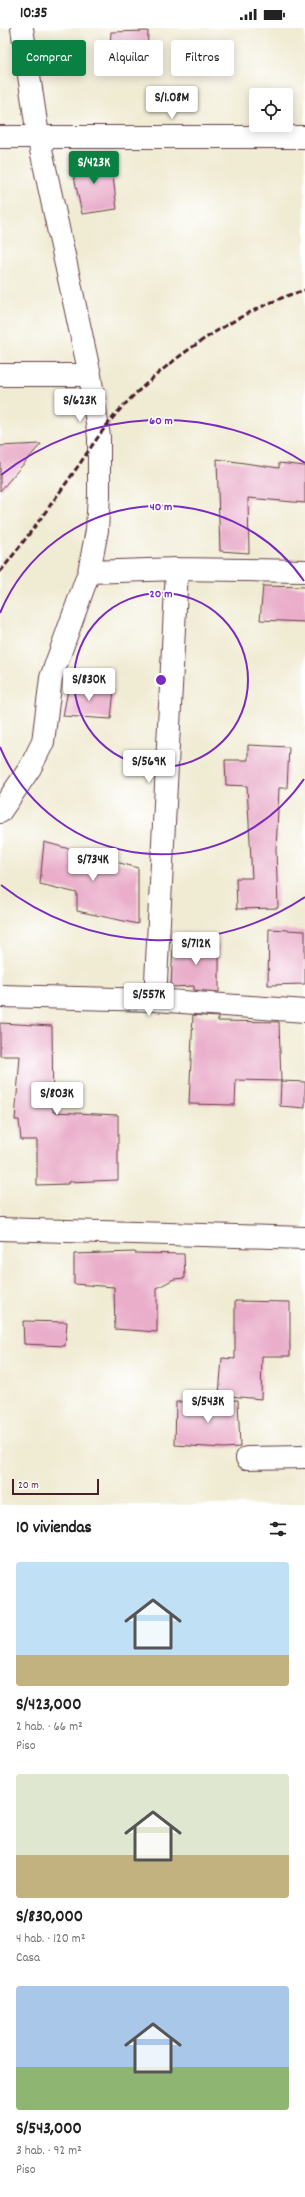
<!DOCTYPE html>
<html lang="es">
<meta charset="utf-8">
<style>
:root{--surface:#fff;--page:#f6f6f6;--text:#222;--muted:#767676;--accent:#0b8043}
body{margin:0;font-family:Dekko,sans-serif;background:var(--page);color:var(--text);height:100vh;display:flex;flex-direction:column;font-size:15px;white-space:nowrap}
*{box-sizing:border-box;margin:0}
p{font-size:13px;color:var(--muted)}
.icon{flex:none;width:22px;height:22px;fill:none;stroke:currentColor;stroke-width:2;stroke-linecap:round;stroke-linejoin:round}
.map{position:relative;height:1477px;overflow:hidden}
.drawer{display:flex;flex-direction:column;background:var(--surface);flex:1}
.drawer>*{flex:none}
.banner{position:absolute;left:12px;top:12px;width:281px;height:36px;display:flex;gap:8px}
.controls{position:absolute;left:249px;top:60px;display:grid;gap:8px}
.controls a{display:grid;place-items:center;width:44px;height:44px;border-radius:4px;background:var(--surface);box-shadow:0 2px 10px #0003;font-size:20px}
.scale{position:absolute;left:12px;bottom:10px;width:87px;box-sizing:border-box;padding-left:4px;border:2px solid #4a1f2b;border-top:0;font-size:11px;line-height:14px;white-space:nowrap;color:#4a1f2b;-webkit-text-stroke:3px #fff;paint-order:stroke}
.price{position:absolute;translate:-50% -34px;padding:0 9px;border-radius:4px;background:#fff;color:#222;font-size:13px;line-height:26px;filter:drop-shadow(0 1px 2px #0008)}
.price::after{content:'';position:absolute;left:50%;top:24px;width:12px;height:9px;margin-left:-6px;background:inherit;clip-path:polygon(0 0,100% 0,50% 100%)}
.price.on{background:var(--accent);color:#fff}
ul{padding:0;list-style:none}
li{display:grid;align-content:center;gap:8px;height:212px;padding:0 16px}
li span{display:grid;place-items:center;height:124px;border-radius:4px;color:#555}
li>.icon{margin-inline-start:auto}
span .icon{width:72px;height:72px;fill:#fffc;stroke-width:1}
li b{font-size:17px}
h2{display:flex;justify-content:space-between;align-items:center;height:48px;padding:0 16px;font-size:17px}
.pill{padding:0 14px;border-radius:4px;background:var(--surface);box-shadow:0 2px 10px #0003;font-size:14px;line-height:36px}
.pill.on{background:var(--accent);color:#fff}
.status{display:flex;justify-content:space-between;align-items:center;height:28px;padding:0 20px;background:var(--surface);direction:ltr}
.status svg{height:11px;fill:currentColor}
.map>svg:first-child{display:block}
.building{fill:#eaaeca}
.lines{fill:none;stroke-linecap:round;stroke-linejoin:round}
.minor-casing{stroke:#633e44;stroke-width:24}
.minor{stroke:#fff;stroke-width:22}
.rail{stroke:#4a1f2b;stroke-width:3;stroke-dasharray:6 3;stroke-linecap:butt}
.ring{fill:none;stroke:#7b2cbf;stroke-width:2}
.centre{fill:#7b2cbf;stroke:#fff;stroke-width:2}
.ring-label{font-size:12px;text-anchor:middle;font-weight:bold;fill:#7b2cbf;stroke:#fff;stroke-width:3.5;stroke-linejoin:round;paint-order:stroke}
</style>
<div class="status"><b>10:35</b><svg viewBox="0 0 49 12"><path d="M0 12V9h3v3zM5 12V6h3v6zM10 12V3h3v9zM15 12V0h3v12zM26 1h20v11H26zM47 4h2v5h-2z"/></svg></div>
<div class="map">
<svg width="305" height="1477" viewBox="0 0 305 1477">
<rect width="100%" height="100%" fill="#fff"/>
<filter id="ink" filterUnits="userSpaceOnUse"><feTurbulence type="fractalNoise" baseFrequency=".025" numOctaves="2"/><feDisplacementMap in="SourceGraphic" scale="8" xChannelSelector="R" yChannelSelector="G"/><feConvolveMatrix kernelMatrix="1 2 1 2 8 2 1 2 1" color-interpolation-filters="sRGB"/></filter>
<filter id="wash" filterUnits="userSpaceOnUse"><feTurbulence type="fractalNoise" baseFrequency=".012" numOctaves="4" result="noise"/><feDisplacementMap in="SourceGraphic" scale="16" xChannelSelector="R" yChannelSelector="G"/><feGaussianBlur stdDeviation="0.9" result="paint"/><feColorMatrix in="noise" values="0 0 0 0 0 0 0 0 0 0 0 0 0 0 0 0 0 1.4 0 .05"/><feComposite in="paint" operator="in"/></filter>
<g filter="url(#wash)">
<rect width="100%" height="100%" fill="#f0ebd3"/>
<g id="blocks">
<!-- building -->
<path class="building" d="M 148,3 L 147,36 L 109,37 L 111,4 Z
M 70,130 L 111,132 L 117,181 L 82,186 Z
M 41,416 L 0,463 L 0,418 Z
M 217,431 L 279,440 L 279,435 L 305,438 L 305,475 L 248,470 L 249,525 L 220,523 Z
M 263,558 L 305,559 L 305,594 L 260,592 Z
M 69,657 L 114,661 L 111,691 L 63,688 Z
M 248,717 L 289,719 L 287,760 L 279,760 L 276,822 L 278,880 L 237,881 L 236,850 L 252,850 L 247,758 L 226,757 L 225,732 L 248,732 Z
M 44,814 L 138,840 L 138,896 L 77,883 L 77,865 L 40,856 Z
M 269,901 L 305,903 L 305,956 L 268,957 Z
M 173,915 L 219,916 L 219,964 L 194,962 L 194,958 L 171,959 Z
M 193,987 L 218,989 L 218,993 L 279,994 L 281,1053 L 236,1052 L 235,1077 L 189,1076 Z
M 0,995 L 52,998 L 53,1084 L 118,1087 L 118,1152 L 68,1154 L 68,1156 L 37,1157 L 37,1112 L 21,1112 L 19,1092 L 15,1092 L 20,1028 L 0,1028 Z
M 281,1053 L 305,1054 L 305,1080 L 280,1078 Z
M 135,1224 L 135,1225 L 184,1226 L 185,1250 L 174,1251 L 157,1260 L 157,1304 L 115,1301 L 114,1259 L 74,1256 L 74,1226 Z
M 235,1273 L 290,1274 L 290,1328 L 262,1328 L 261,1371 L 219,1367 L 222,1330 L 235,1331 Z
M 23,1293 L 67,1294 L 65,1318 L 24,1316 Z
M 238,1372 L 240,1419 L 223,1420 L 175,1417 L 176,1374 Z"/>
</g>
</g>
<g filter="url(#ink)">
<use href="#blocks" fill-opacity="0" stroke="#633e44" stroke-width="1"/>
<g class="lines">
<defs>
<path id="minor" d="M 0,109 L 305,109
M 0,347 L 90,347
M 89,544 L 177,541 L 305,543
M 0,784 L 30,740 L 43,714 L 51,650 L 89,544 L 97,502 L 99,467 L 99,409 L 90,347 L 38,108 L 22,0
M 0,968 L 155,972 L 305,983
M 155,972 L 177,541
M 0,1201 L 305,1210
M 247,1430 L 305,1429"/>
</defs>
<!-- minor casing -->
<use href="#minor" class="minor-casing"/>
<!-- minor -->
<use href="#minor" class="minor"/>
<!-- rail -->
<path class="rail" d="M 0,544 C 26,511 50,478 74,444 C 88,424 101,403 117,385 C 162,334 240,281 305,262"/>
</g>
</g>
<!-- distance rings -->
<g class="ring">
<circle cx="161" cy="652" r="87"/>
<path d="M304 751A174 174 0 0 1 0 719M0 585A174 174 0 0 1 304 553"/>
<path d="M305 869A260 260 0 0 1 1 857M1 447A260 260 0 0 1 305 435"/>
</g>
<circle cx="161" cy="652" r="6" class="centre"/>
<g class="ring-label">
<text x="161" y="396">60 m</text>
<text x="161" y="482">40 m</text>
<text x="161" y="569">20 m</text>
</g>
</svg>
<div class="controls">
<a><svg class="icon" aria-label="locate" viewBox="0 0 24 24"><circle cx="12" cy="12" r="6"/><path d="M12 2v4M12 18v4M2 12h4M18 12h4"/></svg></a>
</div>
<div class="scale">20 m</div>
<b class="price" style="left:172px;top:92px">S/1.08M</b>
<b class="price on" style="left:94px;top:157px">S/423K</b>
<b class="price" style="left:80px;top:395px">S/623K</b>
<b class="price" style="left:89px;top:674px">S/830K</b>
<b class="price" style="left:149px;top:756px">S/569K</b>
<b class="price" style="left:93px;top:854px">S/734K</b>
<b class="price" style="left:196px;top:938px">S/712K</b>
<b class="price" style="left:149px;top:989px">S/557K</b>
<b class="price" style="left:57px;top:1088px">S/803K</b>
<b class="price" style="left:208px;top:1396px">S/543K</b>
<div class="banner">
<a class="pill on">Comprar</a>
<a class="pill">Alquilar</a>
<a class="pill">Filtros</a>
</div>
</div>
<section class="drawer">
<h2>10 viviendas<svg class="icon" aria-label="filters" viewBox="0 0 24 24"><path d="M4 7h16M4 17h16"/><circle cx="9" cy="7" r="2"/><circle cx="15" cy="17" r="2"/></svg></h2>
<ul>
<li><span style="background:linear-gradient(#bfe0f5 75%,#c2b280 0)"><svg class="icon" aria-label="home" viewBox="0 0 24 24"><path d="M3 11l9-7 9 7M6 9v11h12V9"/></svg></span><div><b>S/423,000</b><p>2 hab. · 66 m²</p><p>Piso</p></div></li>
<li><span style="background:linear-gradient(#dfe7d0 65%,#c2b280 0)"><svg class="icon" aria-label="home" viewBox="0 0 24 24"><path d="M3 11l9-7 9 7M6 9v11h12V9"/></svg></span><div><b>S/830,000</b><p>4 hab. · 120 m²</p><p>Casa</p></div></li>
<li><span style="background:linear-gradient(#a9c7e8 65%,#8fb573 0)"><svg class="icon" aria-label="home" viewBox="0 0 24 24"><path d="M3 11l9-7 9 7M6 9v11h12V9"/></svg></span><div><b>S/543,000</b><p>3 hab. · 92 m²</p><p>Piso</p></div></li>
</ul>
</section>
